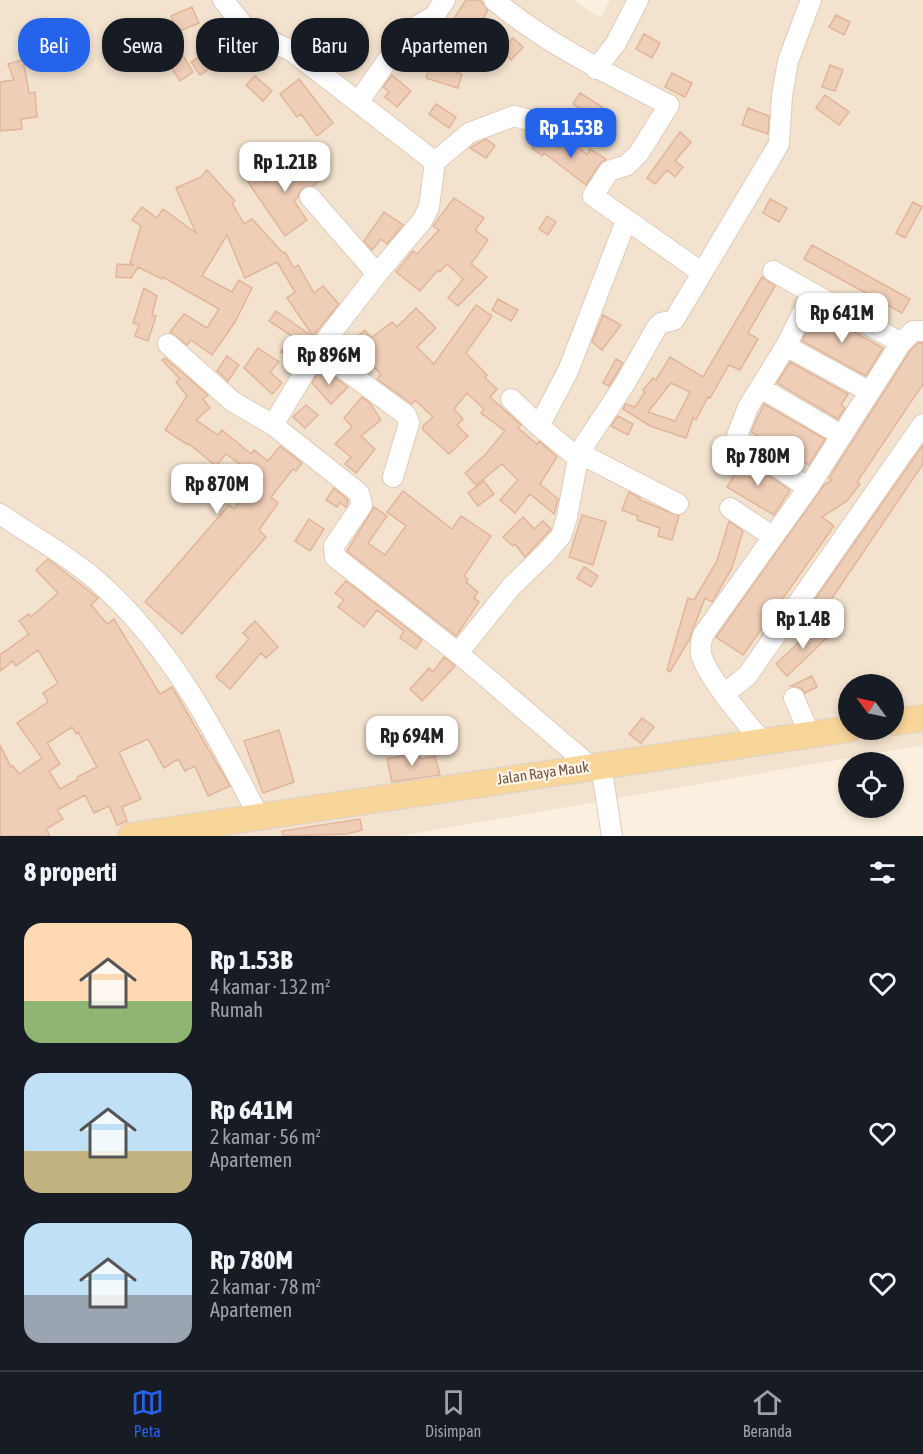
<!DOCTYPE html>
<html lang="id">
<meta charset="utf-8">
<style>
:root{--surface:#171b24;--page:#20242c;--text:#f1f3f6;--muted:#9ea1a6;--line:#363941;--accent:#2563eb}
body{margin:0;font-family:"Asap Condensed",sans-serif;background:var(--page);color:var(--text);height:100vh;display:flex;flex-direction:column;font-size:22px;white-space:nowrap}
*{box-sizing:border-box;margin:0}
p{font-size:20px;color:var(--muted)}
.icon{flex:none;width:33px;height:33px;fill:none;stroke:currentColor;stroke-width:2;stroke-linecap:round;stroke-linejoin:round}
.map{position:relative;height:836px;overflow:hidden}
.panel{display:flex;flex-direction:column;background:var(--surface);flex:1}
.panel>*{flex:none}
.banner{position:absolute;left:18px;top:18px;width:600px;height:54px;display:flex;gap:12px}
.needle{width:39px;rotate:303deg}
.tools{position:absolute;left:838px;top:674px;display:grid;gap:12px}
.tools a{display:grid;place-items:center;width:66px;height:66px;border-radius:50%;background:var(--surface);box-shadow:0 3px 9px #0003;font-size:30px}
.price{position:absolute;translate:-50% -51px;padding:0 14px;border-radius:12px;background:#fff;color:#222;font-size:20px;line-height:39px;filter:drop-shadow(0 2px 3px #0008)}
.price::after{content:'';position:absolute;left:50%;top:36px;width:18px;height:14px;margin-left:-9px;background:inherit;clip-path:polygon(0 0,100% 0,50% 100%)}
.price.on{background:var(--accent);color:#fff}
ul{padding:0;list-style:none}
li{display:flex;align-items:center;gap:18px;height:150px;padding:0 24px}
li span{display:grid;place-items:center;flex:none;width:168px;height:120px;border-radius:18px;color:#555}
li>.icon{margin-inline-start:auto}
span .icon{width:72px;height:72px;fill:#fffc;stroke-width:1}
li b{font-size:26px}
h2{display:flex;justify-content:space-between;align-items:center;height:72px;padding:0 24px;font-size:26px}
.pill{padding:0 21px;border-radius:24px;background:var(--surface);box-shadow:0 3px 9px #0003;font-size:21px;line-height:54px}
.pill.on{background:var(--accent);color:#fff}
.dock{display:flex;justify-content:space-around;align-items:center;height:84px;border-top:2px solid var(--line);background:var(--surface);font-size:16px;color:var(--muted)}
.dock a{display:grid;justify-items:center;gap:3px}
.dock .on{color:var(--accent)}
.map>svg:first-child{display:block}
.residential{fill:#f2e2ce;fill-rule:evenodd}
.building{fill:#efceb8;stroke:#e1b599;stroke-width:1.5;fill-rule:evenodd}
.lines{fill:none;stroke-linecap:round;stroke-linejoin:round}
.minor-casing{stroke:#deccbc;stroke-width:22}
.major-casing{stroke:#dad3cf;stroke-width:28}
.minor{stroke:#fff;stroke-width:20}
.major{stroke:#f8d599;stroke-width:26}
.labels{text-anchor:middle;stroke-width:4.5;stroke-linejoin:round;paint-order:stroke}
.street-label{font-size:15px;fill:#705648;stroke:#fef4e5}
</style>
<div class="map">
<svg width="923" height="836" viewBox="0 0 923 836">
<rect width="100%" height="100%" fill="#fbf0df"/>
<!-- residential -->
<path class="residential" d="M 0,0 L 573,0 L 600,18 L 610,0 L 923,0 L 923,745 L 400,836 L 0,836 ZM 849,684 L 894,684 L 894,729 L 849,729 Z"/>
<!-- building -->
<path class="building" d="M 466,0 L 480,0 L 488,10 L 469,42 L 448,28 Z
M 192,7 L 199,23 L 177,32 L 171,16 Z
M 836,15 L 850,22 L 844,35 L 829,27 Z
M 318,30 L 342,45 L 334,58 L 310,44 Z
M 644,34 L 660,43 L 652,58 L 636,49 Z
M 513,38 L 523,47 L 511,60 L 501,50 Z
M 216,46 L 224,58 L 200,75 L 191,62 Z
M 182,54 L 193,72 L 180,81 L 168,63 Z
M 23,60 L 29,93 L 35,92 L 37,117 L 21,119 L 22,129 L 0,131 L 0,82 L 14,80 L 8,64 Z
M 430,64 L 462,74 L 458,88 L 426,78 Z
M 830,65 L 843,70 L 835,91 L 822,87 Z
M 672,73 L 692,83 L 685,97 L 665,87 Z
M 392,75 L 411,91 L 397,107 L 385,97 L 389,92 L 383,87 Z
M 255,76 L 272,91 L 263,101 L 246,85 Z
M 299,79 L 333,123 L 317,136 L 301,114 L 297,117 L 280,94 Z
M 580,93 L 602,107 L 595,118 L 573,104 Z
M 825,95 L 849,112 L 839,125 L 816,108 Z
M 436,104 L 456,117 L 449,128 L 429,114 Z
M 748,108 L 769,116 L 768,134 L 742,125 Z
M 680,132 L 691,142 L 675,161 L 683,167 L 675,177 L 667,170 L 655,184 L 647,178 Z
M 542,136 L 559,149 L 565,142 L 577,146 L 587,155 L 590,149 L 606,159 L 599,165 L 586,185 L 544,153 L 542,156 L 532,148 Z
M 486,139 L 495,146 L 486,158 L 470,148 Z
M 291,151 L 306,174 L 312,169 L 320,180 L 313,186 L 303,188 L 299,193 L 298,197 L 294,201 L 307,220 L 285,236 L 248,182 L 260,174 L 266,182 L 285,169 L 278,159 Z
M 207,170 L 235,201 L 232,203 L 244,224 L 252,219 L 283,253 L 285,252 L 294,268 L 298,265 L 314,293 L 323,286 L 339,304 L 313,336 L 287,298 L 295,292 L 277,262 L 245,278 L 227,235 L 202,276 L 232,292 L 239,280 L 252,288 L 235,322 L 212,355 L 191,340 L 187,345 L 170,332 L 184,314 L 207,328 L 219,309 L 163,277 L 162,279 L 138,267 L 131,278 L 116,277 L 117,264 L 134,265 L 130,263 L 141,226 L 132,220 L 142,207 L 157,218 L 163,209 L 196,233 L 176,188 L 201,177 Z
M 454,198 L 484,218 L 475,230 L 488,240 L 471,264 L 487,277 L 458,306 L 448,298 L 463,279 L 447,264 L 440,272 L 438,270 L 420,291 L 396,272 L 413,251 L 417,254 L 439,230 L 433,226 Z
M 770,199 L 787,208 L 779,222 L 763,213 Z
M 913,202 L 922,207 L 905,238 L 896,233 Z
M 384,212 L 403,225 L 387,244 L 381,239 L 372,250 L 364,241 Z
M 547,216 L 556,222 L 548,235 L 539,229 Z
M 812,245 L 910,299 L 902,313 L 804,259 Z
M 762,277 L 775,286 L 748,333 L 758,339 L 740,370 L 729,365 L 710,398 L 708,397 L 696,420 L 693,418 L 686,438 L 650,426 L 623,409 L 626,404 L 635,407 L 645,392 L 643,390 L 653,378 L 656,380 L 670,357 L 703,377 ZM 671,383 L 690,392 L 675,421 L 648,412 Z
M 144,288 L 157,296 L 152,315 L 156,316 L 148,341 L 135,336 L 139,325 L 133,323 Z
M 498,299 L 518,310 L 511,321 L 492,310 Z
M 476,305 L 492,316 L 466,353 L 487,375 L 485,378 L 497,389 L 490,397 L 521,425 L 518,428 L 537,444 L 539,441 L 557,457 L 540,484 L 558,499 L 554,514 L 530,494 L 515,513 L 500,500 L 518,480 L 502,464 L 476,485 L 465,473 L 485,455 L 505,431 L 481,413 L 484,409 L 467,393 L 454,409 L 463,419 L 457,425 L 468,436 L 449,454 L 423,430 L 423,426 L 433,417 L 415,400 L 412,404 L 377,379 L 381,374 L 372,365 L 366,370 L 340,351 L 365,330 L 371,338 L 392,322 L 397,327 L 416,308 L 436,328 L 417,347 L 434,364 Z
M 276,311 L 313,337 L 296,362 L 281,352 L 292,336 L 269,321 Z
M 817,311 L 883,348 L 866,376 L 802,341 Z
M 603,315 L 621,325 L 602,350 L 592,342 Z
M 918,343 L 923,343 L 923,384 L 857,482 L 860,484 L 847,501 L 822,517 L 834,526 L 743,655 L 716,637 L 824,485 L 832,480 L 829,478 L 910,351 Z
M 258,348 L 279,362 L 270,372 L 282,383 L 272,394 L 244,368 Z
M 227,356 L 239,365 L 228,381 L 217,371 Z
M 165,358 L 208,395 L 203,399 L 210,408 L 196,420 L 218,435 L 222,430 L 251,454 L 254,450 L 268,461 L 280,446 L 302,463 L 296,471 L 293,469 L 271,497 L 278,503 L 259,530 L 266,537 L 182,634 L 145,602 L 229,505 L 234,509 L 257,477 L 226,454 L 216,466 L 189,444 L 188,445 L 165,430 L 187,396 L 176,382 L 180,379 L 162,360 Z
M 616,359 L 623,363 L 609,386 L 603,383 Z
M 790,362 L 848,394 L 841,405 L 845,408 L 838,419 L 777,383 Z
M 321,368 L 348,387 L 331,404 L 312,383 Z
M 362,397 L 370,403 L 381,420 L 361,436 L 375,449 L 356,473 L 345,464 L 351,457 L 335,444 L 352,427 L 344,418 Z
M 764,404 L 825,439 L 809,465 L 751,432 Z
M 306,405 L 318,415 L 305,428 L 293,417 Z
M 618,416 L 633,424 L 628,435 L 611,426 Z
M 923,445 L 923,464 L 822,613 L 811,605 Z
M 744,459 L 790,490 L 774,515 L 727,487 Z
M 484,481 L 494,494 L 478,506 L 468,493 Z
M 334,488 L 348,500 L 346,507 L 340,503 L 337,507 L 326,500 Z
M 403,491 L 452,529 L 461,516 L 491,536 L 464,576 L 468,579 L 466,582 L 478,592 L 474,598 L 479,602 L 456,636 L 347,551 L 374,507 L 387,516 L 368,543 L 385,555 L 406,526 L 387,512 Z
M 629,492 L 640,498 L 640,500 L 679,516 L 672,540 L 658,536 L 660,528 L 637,520 L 638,516 L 622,510 Z
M 582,515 L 606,522 L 593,565 L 569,557 Z
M 523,517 L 534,529 L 543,521 L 551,529 L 525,557 L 515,544 L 513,546 L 503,537 Z
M 309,519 L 324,529 L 310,551 L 295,541 Z
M 729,521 L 743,531 L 732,568 L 712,602 L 705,598 L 689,640 L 670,672 L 667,670 L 688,598 L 694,600 L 717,561 Z
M 48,559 L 98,598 L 91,605 L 107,624 L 114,619 L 160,694 L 172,687 L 230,786 L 208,796 L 195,766 L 185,771 L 178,759 L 164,768 L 148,739 L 119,752 L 141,799 L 122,807 L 127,821 L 117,825 L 109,806 L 94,813 L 85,795 L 57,810 L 63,819 L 46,829 L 50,836 L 0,836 L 0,745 L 11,767 L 13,766 L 19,774 L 42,758 L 17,723 L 48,702 L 43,693 L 58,683 L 38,650 L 16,666 L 13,661 L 0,671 L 0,655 L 29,634 L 19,621 L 29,614 L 31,617 L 58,593 L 36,570 ZM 72,727 L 76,734 L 78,732 L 97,767 L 77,777 L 78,779 L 60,789 L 49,771 L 60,764 L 47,743 Z
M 584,567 L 598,576 L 591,587 L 577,578 Z
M 346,581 L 422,640 L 416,649 L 400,638 L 404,631 L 377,610 L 364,627 L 338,607 L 344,600 L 335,593 Z
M 255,621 L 278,647 L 266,658 L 261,653 L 230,689 L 216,677 L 249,639 L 243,633 Z
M 819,623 L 830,635 L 787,676 L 776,664 Z
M 444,657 L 455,666 L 422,701 L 410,689 L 429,668 L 433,672 Z
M 812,676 L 817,687 L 805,693 L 801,688 L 791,686 Z
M 642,718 L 654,727 L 641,743 L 629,734 Z
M 279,730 L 294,782 L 263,793 L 244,741 Z
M 418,752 L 420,759 L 435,756 L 440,775 L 392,782 L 387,759 Z
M 360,819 L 362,830 L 347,834 L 283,836 L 282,831 Z"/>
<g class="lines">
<defs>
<path id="minor" d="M 223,0 L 244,26 L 257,35 L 292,51 L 435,162
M 494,0 C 547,44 608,74 669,105 L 639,153 L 627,165 L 609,171 L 593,196 L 701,272
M 596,69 L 616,43 L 638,0
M 359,101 L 407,32 L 434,16 L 445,0
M 310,197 L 377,274
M 773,271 L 901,343
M 168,344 L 232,401 L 273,425 L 359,493 L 362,505 L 334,546 L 335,557 L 458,653 L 590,766
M 786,346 L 870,392
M 318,350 L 406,415 L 409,423 L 393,477
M 761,388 L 841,435
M 511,399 L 539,426 L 578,458
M 273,425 L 318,350 L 377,274 L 422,221 L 429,207 L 435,162 L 469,133 L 514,116 L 595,138
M 539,426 L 568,371 L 626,221
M 579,453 L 678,504
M 808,488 L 741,442 L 737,436 L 748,407 L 786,346 L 812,294
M 730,508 L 772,536
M 0,514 C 35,538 74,559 105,588 C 174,652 216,733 258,815
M 458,653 L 511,587 L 546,553 L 561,536 L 567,517 L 579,453 L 624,385 L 657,327 L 661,323 L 674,320 L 779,144 L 782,96 L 788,61 L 811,0
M 724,694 L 747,676 L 754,666 L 923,424
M 794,698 L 810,735
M 761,740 C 745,721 706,676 701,654 C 700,647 701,641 703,635 L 808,488 L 901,343 L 913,331 L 923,331
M 601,765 L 612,836"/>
<path id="major" d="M 894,722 L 923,718
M 131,836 L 849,729"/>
</defs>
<!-- minor casing -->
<use href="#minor" class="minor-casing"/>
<!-- major casing -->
<use href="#major" class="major-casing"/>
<!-- minor -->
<use href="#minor" class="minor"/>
<!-- major -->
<use href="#major" class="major"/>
</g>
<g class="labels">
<!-- street labels -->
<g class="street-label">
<text transform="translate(543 773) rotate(-8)" y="5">Jalan Raya Mauk</text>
</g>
</g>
</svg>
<div class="tools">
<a><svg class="needle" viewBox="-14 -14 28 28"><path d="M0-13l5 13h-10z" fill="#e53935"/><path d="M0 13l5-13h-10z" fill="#9ea1a6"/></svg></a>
<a><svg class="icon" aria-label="locate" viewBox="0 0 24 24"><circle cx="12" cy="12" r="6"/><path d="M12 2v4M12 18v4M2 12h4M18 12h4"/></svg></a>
</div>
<b class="price on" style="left:571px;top:159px">Rp 1.53B</b>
<b class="price" style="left:285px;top:193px">Rp 1.21B</b>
<b class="price" style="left:842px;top:344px">Rp 641M</b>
<b class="price" style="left:329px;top:386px">Rp 896M</b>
<b class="price" style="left:758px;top:487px">Rp 780M</b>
<b class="price" style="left:217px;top:515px">Rp 870M</b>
<b class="price" style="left:803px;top:650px">Rp 1.4B</b>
<b class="price" style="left:412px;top:767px">Rp 694M</b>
<div class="banner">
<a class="pill on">Beli</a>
<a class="pill">Sewa</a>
<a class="pill">Filter</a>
<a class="pill">Baru</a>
<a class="pill">Apartemen</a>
</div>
</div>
<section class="panel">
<h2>8 properti<svg class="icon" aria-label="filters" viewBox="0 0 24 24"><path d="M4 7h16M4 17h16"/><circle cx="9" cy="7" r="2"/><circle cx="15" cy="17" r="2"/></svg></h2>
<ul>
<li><span style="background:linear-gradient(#ffd9b3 65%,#8fb573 0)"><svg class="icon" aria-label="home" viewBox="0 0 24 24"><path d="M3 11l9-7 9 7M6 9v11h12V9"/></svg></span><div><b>Rp 1.53B</b><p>4 kamar · 132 m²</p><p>Rumah</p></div><svg class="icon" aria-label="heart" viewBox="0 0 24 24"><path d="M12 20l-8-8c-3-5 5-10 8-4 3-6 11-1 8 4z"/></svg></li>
<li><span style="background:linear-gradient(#bfe0f5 65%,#c2b280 0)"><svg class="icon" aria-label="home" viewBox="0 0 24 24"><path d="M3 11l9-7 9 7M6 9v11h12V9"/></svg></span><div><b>Rp 641M</b><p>2 kamar · 56 m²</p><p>Apartemen</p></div><svg class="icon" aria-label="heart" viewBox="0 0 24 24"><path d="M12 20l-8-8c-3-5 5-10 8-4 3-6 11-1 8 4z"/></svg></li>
<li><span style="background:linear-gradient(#bfe0f5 60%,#9aa5b1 0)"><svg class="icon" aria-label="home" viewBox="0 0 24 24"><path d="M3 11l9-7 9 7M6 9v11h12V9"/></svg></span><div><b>Rp 780M</b><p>2 kamar · 78 m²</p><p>Apartemen</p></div><svg class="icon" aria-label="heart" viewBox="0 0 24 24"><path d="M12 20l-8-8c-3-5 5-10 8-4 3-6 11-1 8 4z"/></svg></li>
</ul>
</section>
<nav class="dock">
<a class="on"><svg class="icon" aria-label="map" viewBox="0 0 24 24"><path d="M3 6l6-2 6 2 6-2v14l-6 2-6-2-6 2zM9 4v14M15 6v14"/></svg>Peta</a>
<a><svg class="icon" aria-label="saved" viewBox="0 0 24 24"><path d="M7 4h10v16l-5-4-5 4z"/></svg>Disimpan</a>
<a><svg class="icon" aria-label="home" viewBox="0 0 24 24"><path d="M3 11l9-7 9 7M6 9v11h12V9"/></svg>Beranda</a>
</nav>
